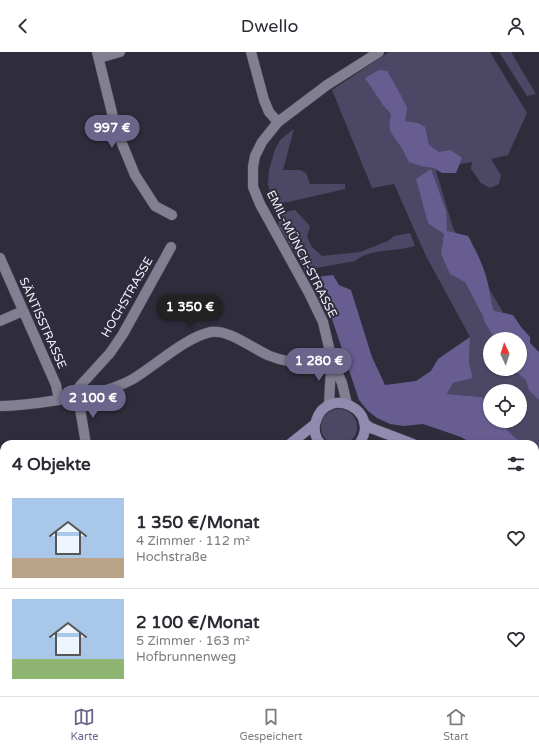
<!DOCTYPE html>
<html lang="de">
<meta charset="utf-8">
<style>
:root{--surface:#fff;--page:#f7f7f7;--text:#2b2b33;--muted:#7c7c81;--line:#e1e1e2;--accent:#6a658b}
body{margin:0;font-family:"Varela Round",sans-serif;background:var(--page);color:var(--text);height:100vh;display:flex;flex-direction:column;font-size:15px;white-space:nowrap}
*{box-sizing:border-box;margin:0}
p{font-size:13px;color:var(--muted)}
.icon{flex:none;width:22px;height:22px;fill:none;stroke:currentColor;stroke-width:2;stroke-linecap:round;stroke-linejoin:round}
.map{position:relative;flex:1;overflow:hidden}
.sheet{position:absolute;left:0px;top:388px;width:539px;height:256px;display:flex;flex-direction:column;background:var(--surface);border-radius:12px 12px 0 0;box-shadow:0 1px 3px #0004}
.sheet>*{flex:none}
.needle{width:26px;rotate:356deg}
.controls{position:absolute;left:483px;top:280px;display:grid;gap:8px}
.controls a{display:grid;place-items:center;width:44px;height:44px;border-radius:50%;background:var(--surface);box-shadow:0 1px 3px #0004;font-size:20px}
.price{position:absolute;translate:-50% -34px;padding:0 9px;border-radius:14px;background:var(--accent);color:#fff;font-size:13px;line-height:26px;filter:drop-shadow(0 1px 2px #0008)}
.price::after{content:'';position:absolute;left:50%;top:24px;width:12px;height:9px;margin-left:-6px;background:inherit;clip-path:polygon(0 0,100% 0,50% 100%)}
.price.active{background:#222;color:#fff}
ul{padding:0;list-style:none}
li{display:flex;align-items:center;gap:12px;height:100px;padding:0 12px}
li+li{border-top:1px solid var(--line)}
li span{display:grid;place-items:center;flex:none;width:112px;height:80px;border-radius:0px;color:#555}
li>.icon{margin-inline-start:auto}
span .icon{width:48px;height:48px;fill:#fffc;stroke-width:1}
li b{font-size:17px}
h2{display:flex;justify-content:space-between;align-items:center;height:48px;padding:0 12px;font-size:17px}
header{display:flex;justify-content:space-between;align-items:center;height:52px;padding:0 12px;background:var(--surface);font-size:18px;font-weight:600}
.dock{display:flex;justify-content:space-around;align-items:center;height:56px;border-top:1px solid var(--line);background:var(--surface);font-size:11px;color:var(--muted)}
.dock a{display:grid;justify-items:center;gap:2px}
.dock .active{color:var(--accent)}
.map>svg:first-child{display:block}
.green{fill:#4c4765;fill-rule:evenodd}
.forest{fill:#675d91}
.water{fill:#1e113d}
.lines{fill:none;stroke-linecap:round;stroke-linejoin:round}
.minor-casing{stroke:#4c4a57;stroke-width:11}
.secondary-casing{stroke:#4c4a57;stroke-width:11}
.minor{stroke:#817f91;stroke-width:10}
.secondary{stroke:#918caf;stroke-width:10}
.labels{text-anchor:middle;stroke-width:4;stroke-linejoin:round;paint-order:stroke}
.street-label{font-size:12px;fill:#f1f0fa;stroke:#2f2d3c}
</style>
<header><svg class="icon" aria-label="back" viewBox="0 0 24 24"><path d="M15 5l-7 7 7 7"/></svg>Dwello<svg class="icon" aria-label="person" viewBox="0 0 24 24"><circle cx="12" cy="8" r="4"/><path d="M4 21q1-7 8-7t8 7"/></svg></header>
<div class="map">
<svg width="539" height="644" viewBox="0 0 539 644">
<rect width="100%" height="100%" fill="#2f2d3c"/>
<!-- green -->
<path class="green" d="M 389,0 L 490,0 L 527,61 L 508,103 L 491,107 L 501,123 L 499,132 L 490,136 L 481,131 L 471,117 L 472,110 L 439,116 L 436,119 L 453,176 L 504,262 L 539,312 L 539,435 L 535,432 L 535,412 L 537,411 L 535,407 L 535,392 L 523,392 L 510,381 L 500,369 L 520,369 L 520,339 L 490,339 L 490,356 L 482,345 L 447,342 L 453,331 L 473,326 L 469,311 L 470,285 L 426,204 L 394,132 L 372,136 L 332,38 ZM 490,287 L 520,287 L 520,317 L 490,317 Z
M 499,0 L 511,0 L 536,42 L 527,44 Z
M 294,77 L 283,118 L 300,118 L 306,121 L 310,132 L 345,132 L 345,137 L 288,150 L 274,151 L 268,133 L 269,118 L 275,97 L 281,87 Z
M 295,158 L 310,174 L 307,185 L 312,195 L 322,204 L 360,200 L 388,189 L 394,184 L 410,181 L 415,194 C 397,200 370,196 355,209 L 305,218 L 279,175 L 279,161 Z
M321 375a18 18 0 1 1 36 0a18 18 0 1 1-36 0Z
M 264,640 L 337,640 L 341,644 L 266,644 Z"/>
<!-- forest -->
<path class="forest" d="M 379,18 L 387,19 C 390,23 406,52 407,56 C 407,60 405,64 405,69 L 418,71 L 425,75 L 429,93 L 439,100 L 451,98 L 462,106 L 456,121 L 442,121 L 434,116 L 421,114 L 409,110 C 406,105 404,99 401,95 C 391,79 387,82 391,62 L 383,53 L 365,26 Z
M 431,117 L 446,159 L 447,179 L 468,184 C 476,199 483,212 487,228 C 490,238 490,249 494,259 L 513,263 L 521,275 L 530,285 L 530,291 L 539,300 L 539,348 L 529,338 L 526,328 L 520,323 L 515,317 L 520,317 L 520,287 L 495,287 L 484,269 L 483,264 L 465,230 L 450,222 L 441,202 L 444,182 L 428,171 L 416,127 Z
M 333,223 L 339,233 L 351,238 L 372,305 L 385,333 L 416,329 L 431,319 L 438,307 L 470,285 L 469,311 L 473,326 L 453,331 L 447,342 L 482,345 L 490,356 L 490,369 L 500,369 L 510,381 L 523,392 L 473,392 L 461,385 L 423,372 L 404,374 L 390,372 L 377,366 L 368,359 L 359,348 L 325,246 L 329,243 L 317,225 Z"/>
<!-- water -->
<path class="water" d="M 134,640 L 264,640 L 266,644 L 134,644 Z"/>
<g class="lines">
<defs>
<path id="minor" d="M 97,0 L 116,77 L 135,123 L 155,154 L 172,163
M 251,0 L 264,48 L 269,60 L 278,70
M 99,6 L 120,0
M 0,206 L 56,333 L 59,348
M 0,269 L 23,259
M 347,352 L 342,331 L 332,308 L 323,270 L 309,241 L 260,152 L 253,135 L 253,115 L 255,104 L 262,90 L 278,70 L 327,33 L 379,0
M 329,353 L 330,332 L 332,308
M 0,354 C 15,354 30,352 45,350 C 73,346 108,341 133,327 C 156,313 186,285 211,280 C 229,277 253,297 270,304 C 290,312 312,312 332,308
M 86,392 L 78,345 L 79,335 L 110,301 L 123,282 L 171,195
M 535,555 L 539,558
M 512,640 L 515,644"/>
<path id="secondary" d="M 364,371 L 371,376 L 413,392
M 290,392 L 315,372
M 321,392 C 315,386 313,377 316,369 C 327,332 383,358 359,392
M 535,446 L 539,448
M 0,639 L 4,637"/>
</defs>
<!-- minor casing -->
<use href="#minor" class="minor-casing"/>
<!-- secondary casing -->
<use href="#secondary" class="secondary-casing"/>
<!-- minor -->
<use href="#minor" class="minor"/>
<!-- secondary -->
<use href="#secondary" class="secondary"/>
</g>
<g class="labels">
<!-- street labels -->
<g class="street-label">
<text transform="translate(302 202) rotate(63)" y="4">EMIL-MÜNCH-STRASSE</text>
<text transform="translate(127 245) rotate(-60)" y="4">HOCHSTRASSE</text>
<text transform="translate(43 271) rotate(66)" y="4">SÄNTISSTRASSE</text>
</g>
</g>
</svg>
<div class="controls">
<a><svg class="needle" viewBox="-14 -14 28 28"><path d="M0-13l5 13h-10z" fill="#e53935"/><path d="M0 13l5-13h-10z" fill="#7c7c81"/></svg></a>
<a><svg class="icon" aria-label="locate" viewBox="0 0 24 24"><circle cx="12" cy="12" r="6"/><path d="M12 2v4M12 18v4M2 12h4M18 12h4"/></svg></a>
</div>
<b class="price" style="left:112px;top:97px">997 €</b>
<b class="price active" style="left:190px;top:276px">1 350 €</b>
<b class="price" style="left:319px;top:330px">1 280 €</b>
<b class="price" style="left:93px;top:367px">2 100 €</b>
<section class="sheet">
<h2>4 Objekte<svg class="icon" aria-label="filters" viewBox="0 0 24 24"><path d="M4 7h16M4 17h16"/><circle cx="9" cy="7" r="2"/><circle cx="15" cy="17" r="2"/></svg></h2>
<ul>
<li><span style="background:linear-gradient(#a9c7e8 75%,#b9a48a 0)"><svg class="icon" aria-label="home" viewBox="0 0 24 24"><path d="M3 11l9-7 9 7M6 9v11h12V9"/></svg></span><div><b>1 350 €/Monat</b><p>4 Zimmer · 112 m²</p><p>Hochstraße</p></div><svg class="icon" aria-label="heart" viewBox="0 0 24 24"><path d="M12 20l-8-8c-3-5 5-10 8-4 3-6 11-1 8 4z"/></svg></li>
<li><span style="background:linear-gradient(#a9c7e8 75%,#8fb573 0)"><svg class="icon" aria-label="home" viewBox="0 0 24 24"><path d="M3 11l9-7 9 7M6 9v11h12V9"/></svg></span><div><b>2 100 €/Monat</b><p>5 Zimmer · 163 m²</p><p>Hofbrunnenweg</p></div><svg class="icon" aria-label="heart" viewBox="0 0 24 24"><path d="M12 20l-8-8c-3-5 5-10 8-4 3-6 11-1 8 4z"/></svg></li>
</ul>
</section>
</div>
<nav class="dock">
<a class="active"><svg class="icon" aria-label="map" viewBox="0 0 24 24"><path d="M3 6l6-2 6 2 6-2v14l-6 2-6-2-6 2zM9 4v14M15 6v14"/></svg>Karte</a>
<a><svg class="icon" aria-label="saved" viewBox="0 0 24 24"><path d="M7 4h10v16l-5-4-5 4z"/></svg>Gespeichert</a>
<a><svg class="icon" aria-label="home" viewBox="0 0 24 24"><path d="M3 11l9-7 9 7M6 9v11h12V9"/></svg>Start</a>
</nav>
